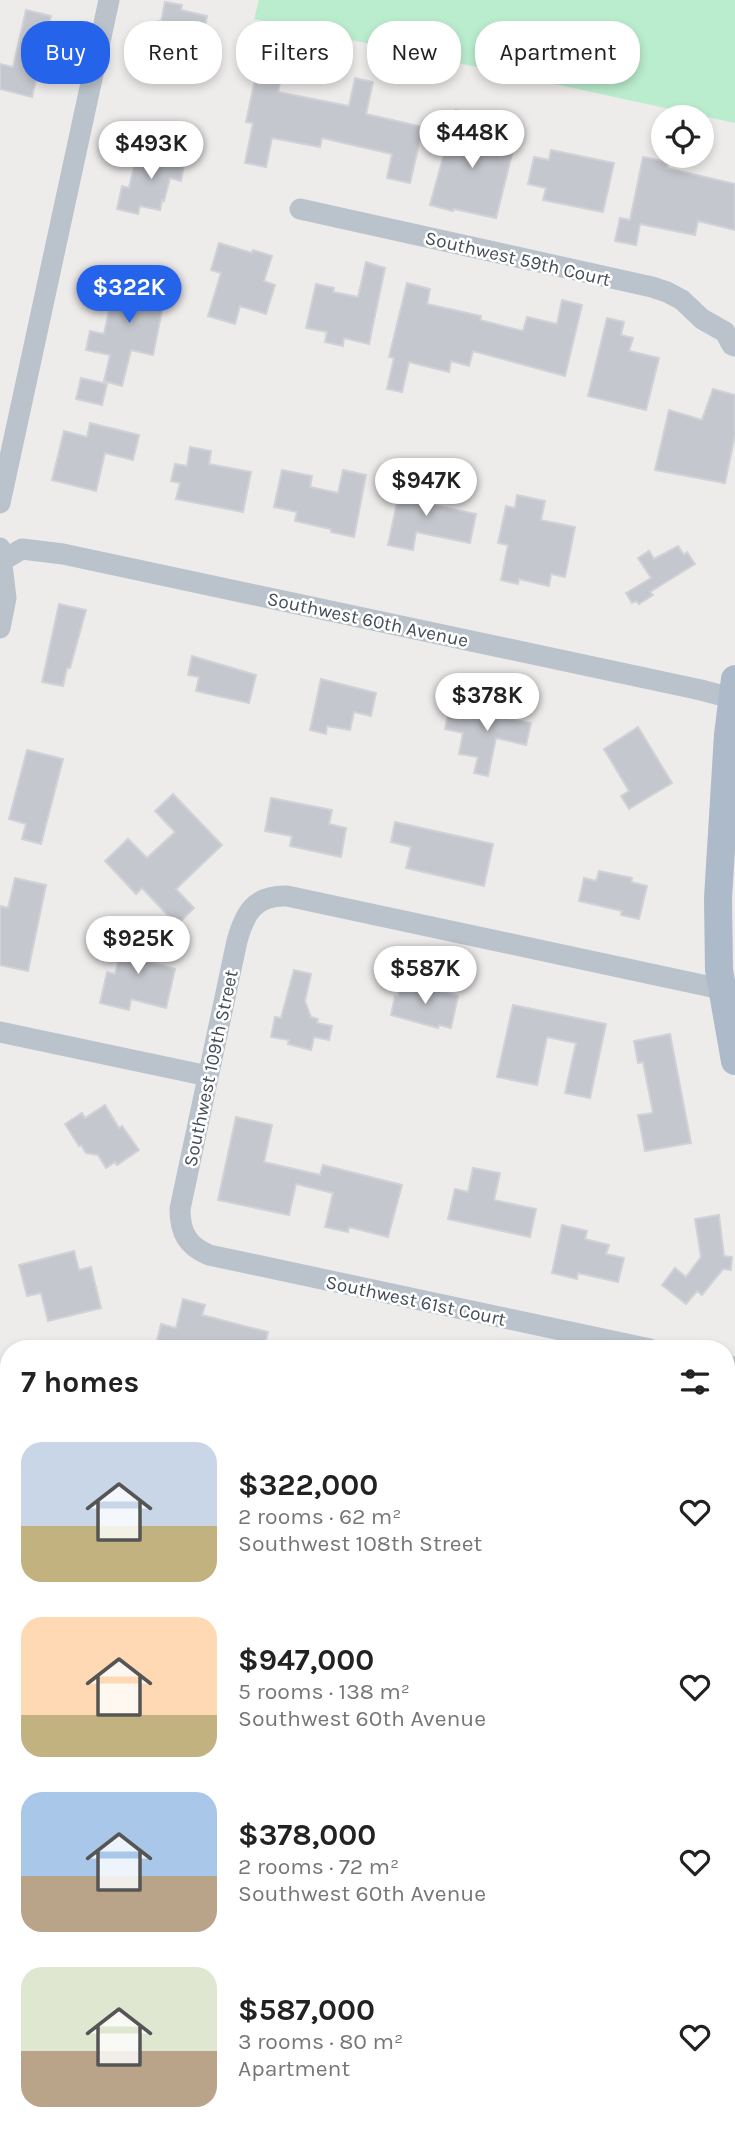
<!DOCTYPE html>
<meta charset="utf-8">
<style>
:root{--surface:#fff;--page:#f2f2f2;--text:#222;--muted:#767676;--accent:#2563eb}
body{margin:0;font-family:Karla,sans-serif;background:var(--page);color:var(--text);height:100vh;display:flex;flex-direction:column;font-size:26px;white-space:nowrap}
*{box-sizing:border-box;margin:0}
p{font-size:23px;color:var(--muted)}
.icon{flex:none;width:38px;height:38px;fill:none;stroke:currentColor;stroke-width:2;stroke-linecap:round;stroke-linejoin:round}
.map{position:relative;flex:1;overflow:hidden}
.panel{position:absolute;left:0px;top:1340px;width:735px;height:800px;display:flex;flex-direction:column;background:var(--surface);border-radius:28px 28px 0 0;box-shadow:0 4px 10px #0003}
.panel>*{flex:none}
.top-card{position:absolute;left:21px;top:21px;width:693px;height:63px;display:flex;gap:14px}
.buttons{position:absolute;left:651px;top:105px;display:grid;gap:14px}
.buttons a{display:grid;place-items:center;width:63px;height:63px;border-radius:50%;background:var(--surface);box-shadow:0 4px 10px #0003;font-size:35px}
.price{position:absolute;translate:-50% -60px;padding:0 16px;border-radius:24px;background:#fff;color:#222;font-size:23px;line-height:46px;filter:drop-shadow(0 2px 4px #0008)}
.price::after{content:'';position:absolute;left:50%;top:42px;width:21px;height:16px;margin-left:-10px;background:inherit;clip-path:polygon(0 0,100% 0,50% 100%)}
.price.active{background:var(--accent);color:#fff}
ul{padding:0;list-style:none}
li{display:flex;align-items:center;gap:21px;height:175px;padding:0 21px}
li span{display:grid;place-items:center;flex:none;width:196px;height:140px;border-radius:21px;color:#555}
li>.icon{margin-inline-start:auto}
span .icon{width:84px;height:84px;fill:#fffc;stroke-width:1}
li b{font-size:30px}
h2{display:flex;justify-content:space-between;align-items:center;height:84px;padding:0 21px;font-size:30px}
.chip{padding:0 24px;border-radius:28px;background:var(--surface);box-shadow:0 4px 10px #0003;font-size:24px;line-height:63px}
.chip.active{background:var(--accent);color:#fff}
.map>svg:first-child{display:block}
.green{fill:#baecce}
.building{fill:#c5c7ce;stroke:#d0d2d7;stroke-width:2}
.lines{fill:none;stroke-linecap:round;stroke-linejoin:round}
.minor{stroke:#bac3cb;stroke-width:21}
.major{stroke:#acbaca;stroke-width:28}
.labels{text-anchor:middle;stroke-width:5;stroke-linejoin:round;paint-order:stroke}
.street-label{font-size:19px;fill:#454e58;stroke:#fff}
</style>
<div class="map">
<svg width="735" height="2139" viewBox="0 0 735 2139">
<rect width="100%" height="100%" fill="#eeebeb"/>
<!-- green -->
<path class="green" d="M 259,0 L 735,0 L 735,123 L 254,19 Z"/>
<!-- building -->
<path class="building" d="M 165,2 L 182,5 L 181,10 L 207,16 L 198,57 L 175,52 L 169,78 L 147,73 L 158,21 L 161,22 Z
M 26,10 L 51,16 L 32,97 L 0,89 L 0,64 L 13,67 Z
M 257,69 L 282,74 L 278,92 L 349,106 L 355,78 L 373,82 L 366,114 L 423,127 L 410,183 L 387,178 L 392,154 L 322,138 L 320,147 L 272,138 L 266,167 L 245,163 L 253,123 L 246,122 Z
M 456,110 L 481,117 L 475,136 L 514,146 L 496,218 L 454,209 L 453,211 L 430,205 Z
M 165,148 L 180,151 L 178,158 L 185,160 L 181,181 L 170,178 L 164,201 L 162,200 L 160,210 L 140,206 L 138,214 L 117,209 L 122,186 L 129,188 L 137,154 L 162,160 Z
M 551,150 L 614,163 L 603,212 L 543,200 L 546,188 L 528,184 L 534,157 L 549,160 Z
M 643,157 L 668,162 L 667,168 L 735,184 L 735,230 L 698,221 L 695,235 L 640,224 L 636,245 L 615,241 L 620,218 L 630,220 Z
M 219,243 L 252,253 L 253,250 L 272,256 L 264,281 L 275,285 L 266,314 L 240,306 L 235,324 L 208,316 L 221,273 L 211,270 Z
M 366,262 L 385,268 L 369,344 L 344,338 L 343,346 L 325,342 L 327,332 L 306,328 L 316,284 L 334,288 L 333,292 L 358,297 Z
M 117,275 L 167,286 L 153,355 L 131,350 L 122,386 L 104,381 L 110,355 L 86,350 L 90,331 L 104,334 Z
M 407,283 L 430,289 L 427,304 L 481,316 L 480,320 L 523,331 L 527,317 L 557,324 L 562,300 L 582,305 L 565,376 L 473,351 L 469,366 L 451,361 L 449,372 L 409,362 L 402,392 L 387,389 L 394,358 L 389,357 Z
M 607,318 L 624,322 L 621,335 L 633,338 L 629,351 L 659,358 L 646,410 L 588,396 Z
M 81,378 L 107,384 L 102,405 L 76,399 Z
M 713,389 L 735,395 L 735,435 L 725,483 L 655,470 L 669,410 L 702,420 Z
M 90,423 L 139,435 L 133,460 L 105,453 L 96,491 L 52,480 L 64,431 L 87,437 Z
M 190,447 L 211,451 L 209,464 L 251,472 L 243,512 L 176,499 L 180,483 L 171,481 L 175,464 L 187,466 Z
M 282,470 L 312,476 L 310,487 L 338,493 L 343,470 L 366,475 L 354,537 L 331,532 L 331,529 L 295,521 L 297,512 L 274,507 Z
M 402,479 L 432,486 L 428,504 L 476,514 L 470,543 L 416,532 L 413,550 L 388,545 Z
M 517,495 L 545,501 L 541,520 L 575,527 L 565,577 L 551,574 L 549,586 L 519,579 L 518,584 L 501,580 L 508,545 L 498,543 L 506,506 L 515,508 Z
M 678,546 L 684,555 L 687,552 L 695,564 L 650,592 L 653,595 L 639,604 L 636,601 L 632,603 L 626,593 L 651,578 L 638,558 L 649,551 L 654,559 Z
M 59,604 L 86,610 L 70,668 L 67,668 L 63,686 L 42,682 Z
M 192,656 L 256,675 L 249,703 L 196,691 L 199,677 L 188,675 Z
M 321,679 L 376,693 L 371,716 L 354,712 L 350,730 L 327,726 L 326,734 L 310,730 Z
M 499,699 L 513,702 L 510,719 L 531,723 L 526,745 L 496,738 L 488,776 L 474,773 L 478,757 L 459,754 L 463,733 L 445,729 L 449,710 L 482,717 L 484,708 L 497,711 Z
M 638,727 L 672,783 L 629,809 L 621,796 L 629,791 L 604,749 Z
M 27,750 L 63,759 L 41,844 L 22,839 L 26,824 L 9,819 Z
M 173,794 L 222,845 L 176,889 L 194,908 L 177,925 L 142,888 L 136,894 L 105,861 L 128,839 L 147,858 L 175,832 L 155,811 Z
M 271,798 L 332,810 L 329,824 L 346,828 L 341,857 L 290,846 L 292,836 L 265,831 Z
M 395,822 L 493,844 L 484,886 L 406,868 L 411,847 L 391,842 Z
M 599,871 L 632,878 L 631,882 L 647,886 L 639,919 L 621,915 L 622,911 L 579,901 L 584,878 L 596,881 Z
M 15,878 L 46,885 L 28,971 L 0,965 L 0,906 L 8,908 Z
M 127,930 L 155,937 L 149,962 L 175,969 L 166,1008 L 131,999 L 129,1010 L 100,1003 L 107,972 L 115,974 Z
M 294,970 L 311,974 L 305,1001 L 311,1017 L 318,1019 L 317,1023 L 332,1026 L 329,1040 L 314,1037 L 311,1050 L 288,1044 L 289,1040 L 271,1037 L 275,1017 L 281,1018 Z
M 401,983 L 416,987 L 416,985 L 458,996 L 451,1028 L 439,1025 L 438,1028 L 391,1015 L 395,996 L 398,997 Z
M 513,1005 L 606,1024 L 590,1098 L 565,1093 L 576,1043 L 547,1037 L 537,1085 L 497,1077 Z
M 670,1034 L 691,1143 L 645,1151 L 638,1115 L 653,1113 L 643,1062 L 638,1063 L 634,1041 Z
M 105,1105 L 119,1128 L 122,1126 L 139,1150 L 117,1165 L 115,1162 L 106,1168 L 98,1155 L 86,1153 L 81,1145 L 79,1146 L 65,1124 L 82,1113 L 85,1118 Z
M 236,1117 L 272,1125 L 264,1162 L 320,1175 L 323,1165 L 402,1185 L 388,1237 L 349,1227 L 348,1232 L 325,1227 L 333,1193 L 296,1184 L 289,1215 L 218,1200 Z
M 473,1168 L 500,1173 L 494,1200 L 536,1209 L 530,1237 L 448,1219 L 455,1189 L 468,1192 Z
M 719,1215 L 724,1256 L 732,1257 L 731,1270 L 723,1269 L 702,1295 L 697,1291 L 686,1304 L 662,1285 L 675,1268 L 686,1277 L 701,1257 L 695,1219 Z
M 562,1225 L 587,1231 L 585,1239 L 609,1245 L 606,1254 L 624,1258 L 618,1282 L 578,1273 L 577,1279 L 552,1273 Z
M 74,1251 L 79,1270 L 91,1267 L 101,1308 L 48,1321 L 41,1293 L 27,1296 L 19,1265 Z
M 183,1299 L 205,1305 L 202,1315 L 268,1332 L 264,1349 L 155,1349 L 161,1324 L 176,1328 Z"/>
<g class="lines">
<!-- minor -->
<path class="minor" d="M 300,209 L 652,287 L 667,292 L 682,300 L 702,319 L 725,332 L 732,345 L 735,346
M 0,503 L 109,0
M 0,548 L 6,598 L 0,628
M 0,562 L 22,549 L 63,554 L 701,690 L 735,699
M 0,1032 L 208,1076
M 650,1349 L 209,1255 C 187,1246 180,1232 180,1209 L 237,941 C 245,912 255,895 287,896 L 721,989
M 726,1366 L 735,1367
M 0,1525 L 9,1527
M 726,1681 L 735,1682
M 0,2019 L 9,2021
M 417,2132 L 420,2139
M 161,2139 L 162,2132"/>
<!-- major -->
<path class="major" d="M 735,679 L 728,735 L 718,898 L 719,970 L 735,1061
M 726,1821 L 735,1781
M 655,2139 L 657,2132"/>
</g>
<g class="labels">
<!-- street labels -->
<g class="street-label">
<text transform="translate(518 258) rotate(13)" y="7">Southwest 59th Court</text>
<text transform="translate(368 619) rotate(12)" y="7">Southwest 60th Avenue</text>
<text transform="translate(210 1068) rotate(-78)" y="7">Southwest 109th Street</text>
<text transform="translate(416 1300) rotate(12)" y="7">Southwest 61st Court</text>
</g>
</g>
</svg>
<div class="buttons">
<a><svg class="icon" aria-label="locate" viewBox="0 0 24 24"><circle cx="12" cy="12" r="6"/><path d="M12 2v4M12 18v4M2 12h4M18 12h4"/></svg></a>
</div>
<b class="price" style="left:472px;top:170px">$448K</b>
<b class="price" style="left:151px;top:181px">$493K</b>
<b class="price active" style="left:129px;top:325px">$322K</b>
<b class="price" style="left:426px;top:518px">$947K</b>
<b class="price" style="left:487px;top:733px">$378K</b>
<b class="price" style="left:138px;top:976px">$925K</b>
<b class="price" style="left:425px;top:1006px">$587K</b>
<div class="top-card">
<a class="chip active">Buy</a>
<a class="chip">Rent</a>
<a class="chip">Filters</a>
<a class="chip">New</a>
<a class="chip">Apartment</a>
</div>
<section class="panel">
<h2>7 homes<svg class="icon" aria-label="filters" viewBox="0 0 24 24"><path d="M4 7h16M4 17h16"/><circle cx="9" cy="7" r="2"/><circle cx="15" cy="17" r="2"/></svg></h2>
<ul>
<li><span style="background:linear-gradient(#c9d6e8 60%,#c2b280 0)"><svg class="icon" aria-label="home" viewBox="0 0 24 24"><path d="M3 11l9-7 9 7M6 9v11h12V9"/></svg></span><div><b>$322,000</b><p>2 rooms · 62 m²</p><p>Southwest 108th Street</p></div><svg class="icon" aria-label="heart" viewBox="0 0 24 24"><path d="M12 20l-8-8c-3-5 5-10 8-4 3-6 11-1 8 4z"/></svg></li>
<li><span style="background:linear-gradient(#ffd9b3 70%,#c2b280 0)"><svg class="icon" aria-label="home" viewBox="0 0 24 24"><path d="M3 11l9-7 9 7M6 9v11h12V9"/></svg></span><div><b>$947,000</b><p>5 rooms · 138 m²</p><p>Southwest 60th Avenue</p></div><svg class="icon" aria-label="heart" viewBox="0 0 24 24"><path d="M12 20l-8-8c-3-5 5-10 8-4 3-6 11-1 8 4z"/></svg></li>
<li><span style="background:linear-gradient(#a9c7e8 60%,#b9a48a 0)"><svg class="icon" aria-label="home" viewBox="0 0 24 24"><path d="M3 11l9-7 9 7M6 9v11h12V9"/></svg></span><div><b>$378,000</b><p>2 rooms · 72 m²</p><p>Southwest 60th Avenue</p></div><svg class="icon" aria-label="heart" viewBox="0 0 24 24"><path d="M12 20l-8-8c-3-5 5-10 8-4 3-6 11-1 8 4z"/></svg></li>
<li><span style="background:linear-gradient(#dfe7d0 60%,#b9a48a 0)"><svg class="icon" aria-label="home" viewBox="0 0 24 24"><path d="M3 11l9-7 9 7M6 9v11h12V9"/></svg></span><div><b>$587,000</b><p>3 rooms · 80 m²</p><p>Apartment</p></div><svg class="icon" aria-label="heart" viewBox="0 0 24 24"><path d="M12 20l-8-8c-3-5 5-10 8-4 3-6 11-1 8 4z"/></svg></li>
</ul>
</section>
</div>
